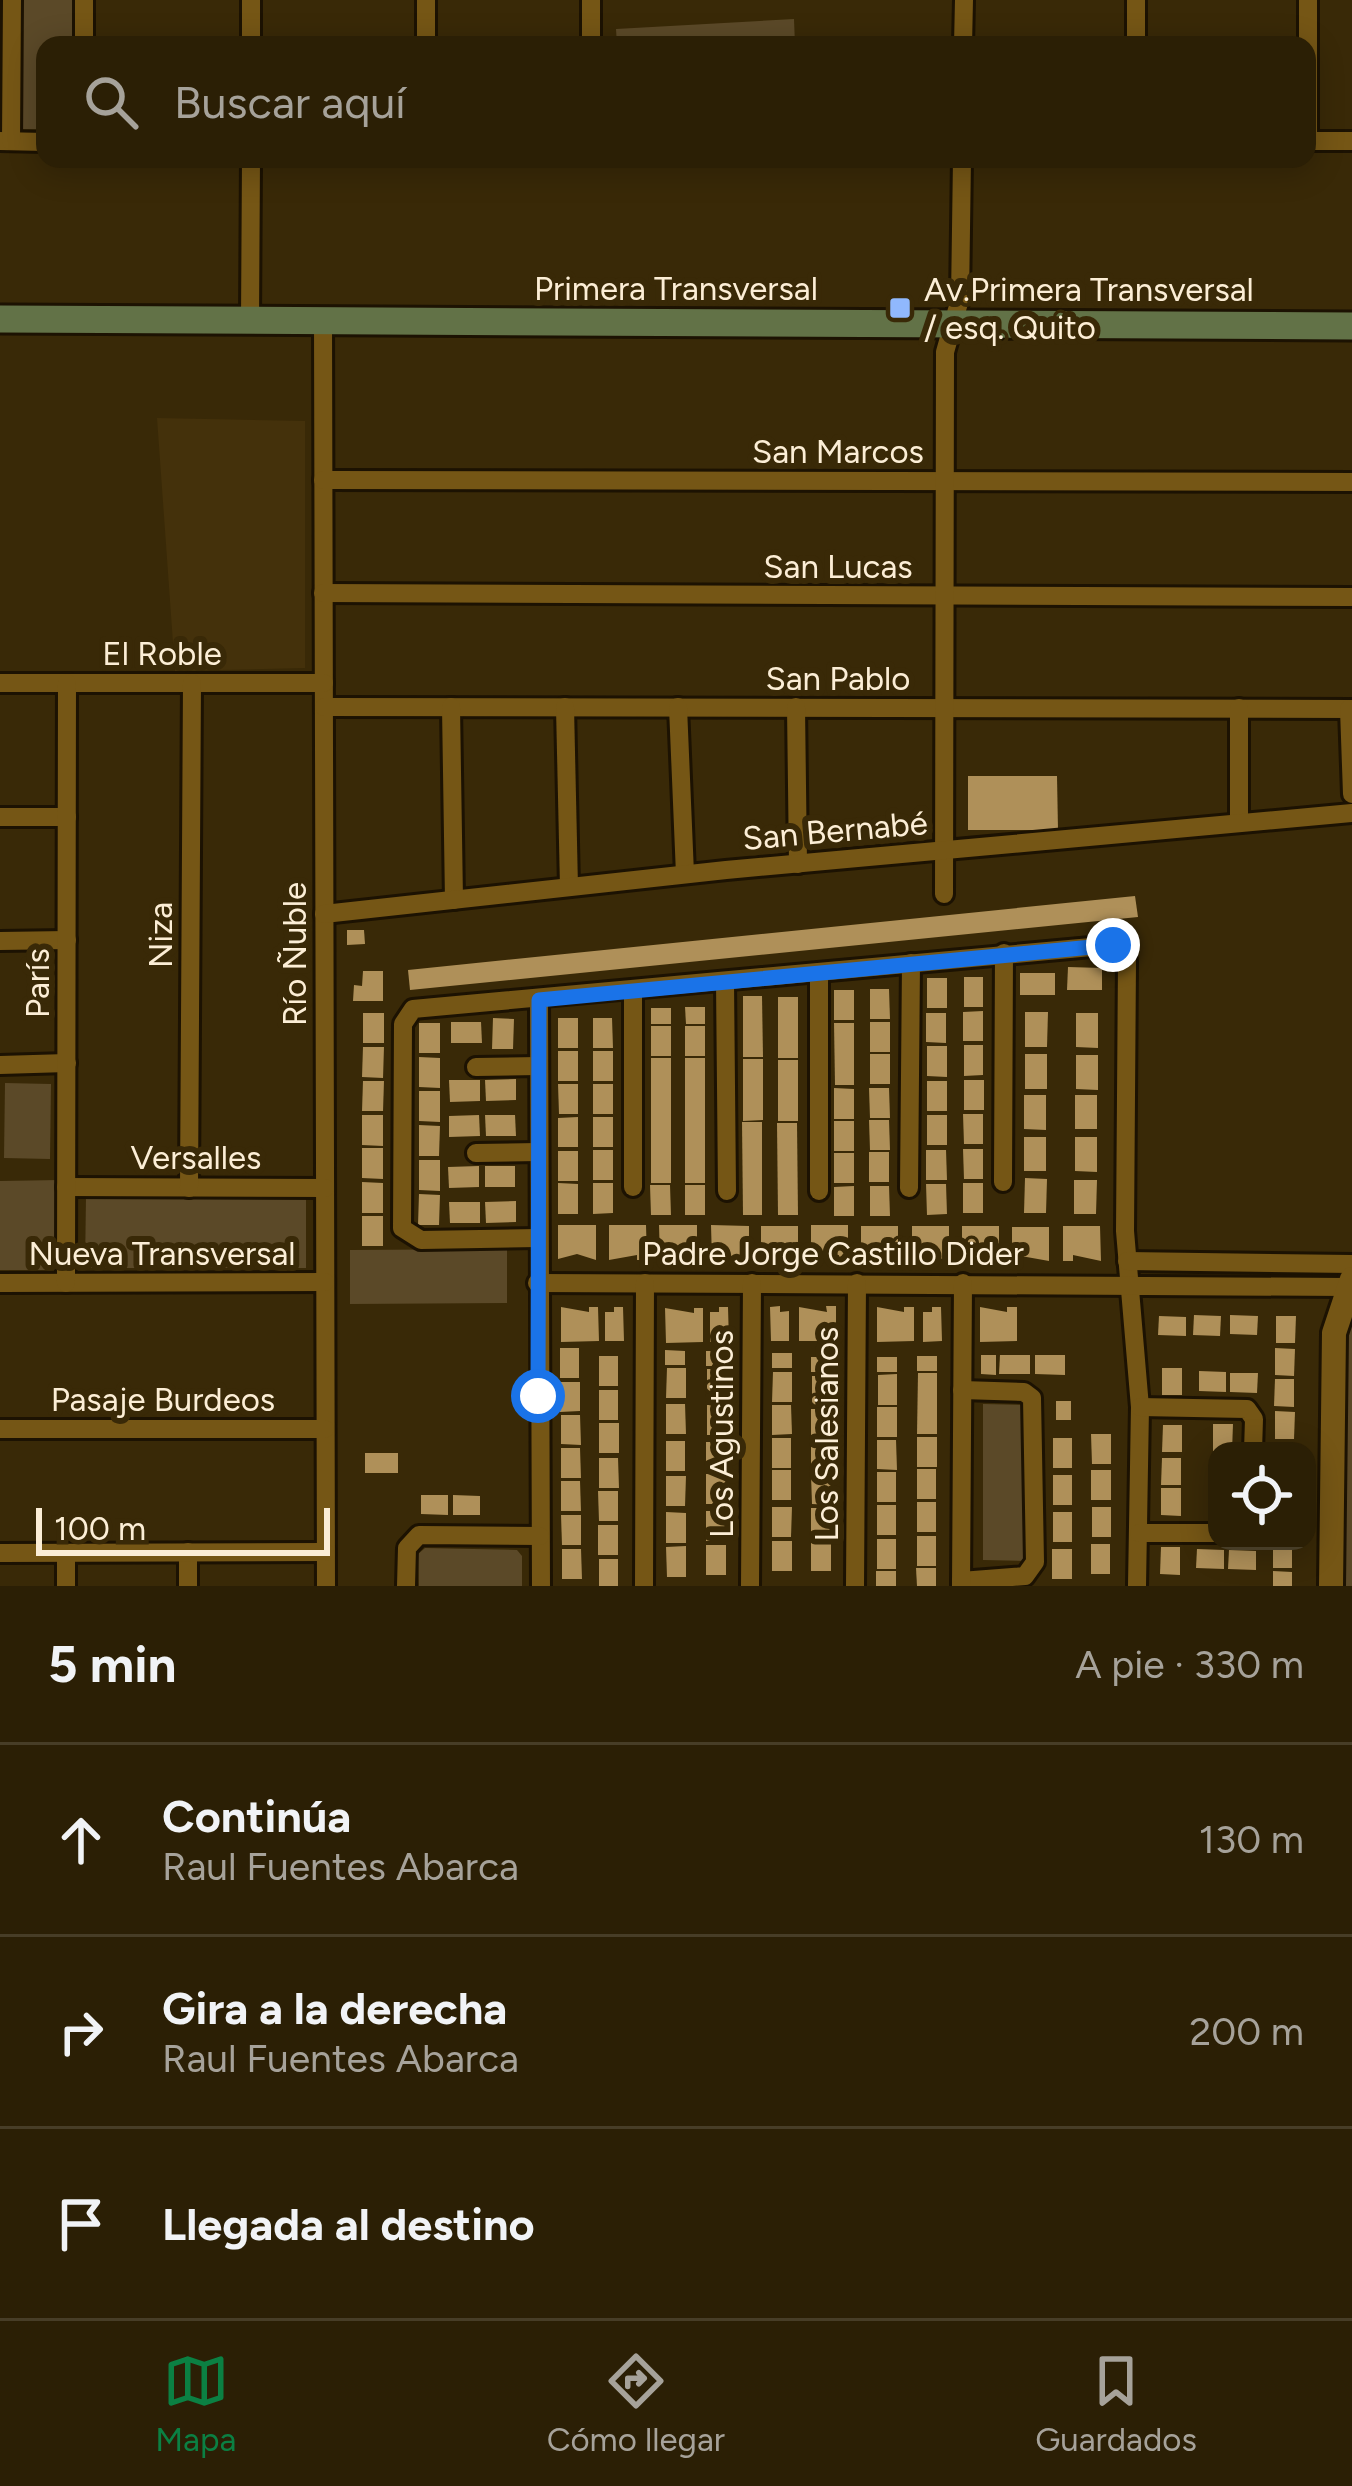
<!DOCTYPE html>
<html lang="es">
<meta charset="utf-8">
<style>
body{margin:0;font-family:Figtree,sans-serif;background:#372c13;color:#f1f3f6}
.controls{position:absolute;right:36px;bottom:36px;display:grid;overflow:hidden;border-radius:24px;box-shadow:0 6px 30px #0003}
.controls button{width:108px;height:108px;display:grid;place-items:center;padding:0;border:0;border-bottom:3px solid #473d27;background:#2b1f05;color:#f1f3f6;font:60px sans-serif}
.scale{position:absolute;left:36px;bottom:30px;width:294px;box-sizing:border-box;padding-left:12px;border:6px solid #fceed6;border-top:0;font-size:33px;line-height:42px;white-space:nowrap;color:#fceed6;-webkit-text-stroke:9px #392907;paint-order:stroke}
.stop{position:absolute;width:36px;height:36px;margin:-27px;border:9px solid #1a73e8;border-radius:50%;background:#fff}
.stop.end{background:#1a73e8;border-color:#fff;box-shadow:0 3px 12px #0008}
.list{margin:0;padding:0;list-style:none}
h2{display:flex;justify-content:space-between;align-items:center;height:156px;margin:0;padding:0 48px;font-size:51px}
h2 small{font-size:39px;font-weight:400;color:#a6a29a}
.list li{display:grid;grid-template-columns:78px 1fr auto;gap:36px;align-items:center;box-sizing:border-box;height:192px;padding:0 48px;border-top:3px solid #473d27}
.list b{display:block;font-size:45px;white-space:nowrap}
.list p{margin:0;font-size:39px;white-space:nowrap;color:#a6a29a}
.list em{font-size:39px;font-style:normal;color:#a6a29a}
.icon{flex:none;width:66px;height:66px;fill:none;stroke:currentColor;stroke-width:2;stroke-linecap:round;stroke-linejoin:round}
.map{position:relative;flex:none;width:1352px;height:1586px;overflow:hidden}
.search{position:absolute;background:#2b1f05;box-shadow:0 6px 30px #0003;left:36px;right:36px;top:36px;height:132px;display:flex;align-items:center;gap:30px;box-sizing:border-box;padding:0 42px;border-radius:24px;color:#a6a29a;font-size:45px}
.sheet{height:732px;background:#2b1f05}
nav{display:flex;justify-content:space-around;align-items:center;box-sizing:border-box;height:168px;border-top:3px solid #473d27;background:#2b1f05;font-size:33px;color:#a6a29a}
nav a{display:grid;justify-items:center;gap:6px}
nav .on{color:#0b8043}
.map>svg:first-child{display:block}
.built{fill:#44310b}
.green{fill:#5b4928}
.building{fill:#af9059}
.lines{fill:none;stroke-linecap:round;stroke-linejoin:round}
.minor-casing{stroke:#1c1202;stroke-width:24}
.tertiary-casing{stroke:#1c1202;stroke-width:30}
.secondary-casing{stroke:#1c1202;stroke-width:33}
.minor{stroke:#755615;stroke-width:18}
.tertiary{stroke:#755615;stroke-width:24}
.secondary{stroke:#627247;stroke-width:27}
.route{stroke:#1a73e8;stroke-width:15}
.poi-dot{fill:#90b8fd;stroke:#392907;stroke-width:4.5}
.labels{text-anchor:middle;stroke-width:12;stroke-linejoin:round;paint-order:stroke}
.street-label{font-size:33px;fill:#fceed6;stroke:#392907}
.poi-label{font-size:33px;fill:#fceed6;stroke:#392907;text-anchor:start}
</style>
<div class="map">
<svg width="1352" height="1586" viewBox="0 0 1352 1586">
<rect width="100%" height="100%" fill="#392907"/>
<polygon class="built" points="157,418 305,421 305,668 175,671"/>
<g class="green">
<polygon points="17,0 77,0 77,45 45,45 45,129 18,129"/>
<polygon points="794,19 795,45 617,45 616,29"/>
<polygon points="5,1083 51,1084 50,1159 4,1158"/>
<polygon points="60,1180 61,1270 0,1270 0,1181"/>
<polygon points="86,1196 306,1197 306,1268 85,1268"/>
<polygon points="507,1249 507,1303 350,1304 350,1250"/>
<polygon points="1352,1309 1352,1586 1344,1586 1345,1329"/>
<polygon points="983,1404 1028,1405 1028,1561 983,1560"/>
<polygon points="425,1548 517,1550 522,1556 522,1586 419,1586 418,1554"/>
</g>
<g class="building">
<polygon points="968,776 1057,776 1058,830 968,830"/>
<polygon points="1135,896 1138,917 410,990 408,970"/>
<polygon points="347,930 364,930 365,944 347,945"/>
<polygon points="1068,967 1102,968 1102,990 1067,990"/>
<polygon points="363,971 383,971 383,1001 353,1001 354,985 362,986"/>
<rect x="1020" y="973" width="35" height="22"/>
<rect x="964" y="977" width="19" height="30"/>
<rect x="927" y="978" width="20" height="30"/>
<polygon points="870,989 889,989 890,1019 870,1019"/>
<rect x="834" y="990" width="20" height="30"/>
<polygon points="743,996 762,996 763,1057 743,1057"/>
<rect x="778" y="997" width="20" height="61"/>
<polygon points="685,1007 705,1007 705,1024 686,1024"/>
<rect x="651" y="1008" width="20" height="16"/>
<polygon points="983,1011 983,1041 963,1041 963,1012"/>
<polygon points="1025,1012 1048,1012 1047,1047 1025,1047"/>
<rect x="363" y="1013" width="21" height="30"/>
<polygon points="926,1013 946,1013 946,1043 926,1042"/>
<polygon points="1076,1013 1098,1013 1098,1048 1076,1047"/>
<polygon points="493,1018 514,1019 513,1049 492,1049"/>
<rect x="558" y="1018" width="20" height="30"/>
<polygon points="593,1018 612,1018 613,1048 593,1048"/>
<polygon points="451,1022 481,1022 482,1043 451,1043"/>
<rect x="870" y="1022" width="20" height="30"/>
<rect x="419" y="1023" width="21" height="30"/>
<polygon points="834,1023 854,1023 854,1085 835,1085"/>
<rect x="651" y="1026" width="20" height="30"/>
<rect x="685" y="1026" width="20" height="30"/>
<polygon points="964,1045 983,1045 983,1075 964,1076"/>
<polygon points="927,1046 947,1046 947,1077 927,1076"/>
<polygon points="363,1047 384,1047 383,1078 362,1077"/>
<rect x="558" y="1051" width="20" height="30"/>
<rect x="593" y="1051" width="20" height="30"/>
<rect x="870" y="1054" width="20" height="30"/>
<rect x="1025" y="1054" width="22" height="35"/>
<polygon points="1076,1055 1098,1055 1098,1090 1076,1089"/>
<polygon points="419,1057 440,1058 440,1088 419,1087"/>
<rect x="651" y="1058" width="20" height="125"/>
<rect x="685" y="1058" width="20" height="125"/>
<polygon points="743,1059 763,1059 763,1120 743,1121"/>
<rect x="778" y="1060" width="20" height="61"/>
<polygon points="516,1079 516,1100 486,1101 485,1080"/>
<polygon points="449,1080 480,1080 480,1101 450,1102"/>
<rect x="964" y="1080" width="20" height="30"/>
<polygon points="363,1081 384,1081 383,1111 362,1111"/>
<rect x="927" y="1081" width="20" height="30"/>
<polygon points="558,1084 578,1084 578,1114 559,1114"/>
<rect x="593" y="1084" width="20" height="30"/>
<polygon points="834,1088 854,1089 854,1119 834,1119"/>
<polygon points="869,1088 889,1088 890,1118 870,1118"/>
<polygon points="419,1091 440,1091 440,1122 419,1121"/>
<polygon points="1024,1095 1046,1095 1046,1130 1024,1129"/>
<rect x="1075" y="1095" width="22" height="34"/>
<polygon points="963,1114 983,1114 983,1144 964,1144"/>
<polygon points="362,1115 383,1115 383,1146 362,1145"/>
<polygon points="479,1115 480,1136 449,1137 449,1116"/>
<polygon points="485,1115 515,1115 516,1136 486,1136"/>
<rect x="927" y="1115" width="20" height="30"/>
<polygon points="578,1117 578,1147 558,1147 558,1118"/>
<rect x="593" y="1117" width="20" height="30"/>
<polygon points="869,1120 889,1120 890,1150 870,1150"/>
<rect x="834" y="1121" width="20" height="30"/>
<polygon points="742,1122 762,1122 762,1215 743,1215"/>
<polygon points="777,1123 797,1123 798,1215 778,1215"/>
<polygon points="419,1125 440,1126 439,1156 419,1156"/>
<rect x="1024" y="1137" width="22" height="34"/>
<polygon points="1075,1137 1097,1137 1097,1172 1075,1171"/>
<polygon points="362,1148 383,1148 383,1179 362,1178"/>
<polygon points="963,1149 983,1149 983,1179 964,1179"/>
<rect x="593" y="1150" width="20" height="30"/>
<polygon points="926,1150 946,1150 947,1180 926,1180"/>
<rect x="558" y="1151" width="20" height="30"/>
<rect x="869" y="1152" width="20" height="30"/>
<rect x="834" y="1153" width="20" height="30"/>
<polygon points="419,1160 440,1160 440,1191 419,1190"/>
<polygon points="479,1166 479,1187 449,1188 448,1167"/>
<rect x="485" y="1166" width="30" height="21"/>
<polygon points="1025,1178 1047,1179 1046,1213 1024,1213"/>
<polygon points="1074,1180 1097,1180 1096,1214 1074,1214"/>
<polygon points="362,1182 383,1183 383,1213 362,1213"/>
<polygon points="558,1183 578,1184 578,1214 558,1214"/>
<polygon points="593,1183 613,1183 613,1213 593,1214"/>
<rect x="963" y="1183" width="20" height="30"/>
<polygon points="926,1184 946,1184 947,1214 927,1215"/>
<polygon points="650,1185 670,1185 671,1215 651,1215"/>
<rect x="685" y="1185" width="20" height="30"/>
<polygon points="854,1186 854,1216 834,1216 834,1187"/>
<polygon points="870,1186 889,1186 890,1216 870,1216"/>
<polygon points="419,1194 440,1195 439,1225 418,1225"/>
<polygon points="516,1201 516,1222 486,1223 485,1202"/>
<polygon points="449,1202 480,1202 480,1223 450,1223"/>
<rect x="362" y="1216" width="21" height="30"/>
<polygon points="558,1225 596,1225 596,1260 577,1254 558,1259"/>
<polygon points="609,1225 646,1225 647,1260 637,1260 637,1255 609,1260"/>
<polygon points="659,1225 697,1225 697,1259 687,1259 687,1254 660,1259"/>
<polygon points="711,1225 749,1226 749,1260 721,1255 721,1260 712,1260"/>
<polygon points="811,1225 848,1225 848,1260 839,1260 839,1255 811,1260"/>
<polygon points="761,1226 798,1226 798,1260 771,1255 771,1260 761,1260"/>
<polygon points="861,1226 898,1226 898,1261 889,1261 889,1256 861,1261"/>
<polygon points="912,1226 949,1226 949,1260 921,1255 921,1260 912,1260"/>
<polygon points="962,1226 999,1226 999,1260 971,1255 971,1260 962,1260"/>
<polygon points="1063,1226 1100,1226 1101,1261 1073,1255 1073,1261 1063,1261"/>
<polygon points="1012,1227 1049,1227 1049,1261 1021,1256 1021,1261 1012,1261"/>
<polygon points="780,1306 780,1312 789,1311 789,1341 771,1341 770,1307"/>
<polygon points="826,1306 836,1306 836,1341 799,1341 799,1307 827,1312"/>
<polygon points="561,1307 589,1312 589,1307 598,1307 599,1341 561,1342"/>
<polygon points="614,1307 623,1307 624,1341 605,1341 605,1312 614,1312"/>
<polygon points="719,1307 728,1307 729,1342 710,1342 710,1312 719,1312"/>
<polygon points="877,1307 904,1312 904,1307 914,1307 914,1341 877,1342"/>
<polygon points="932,1307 941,1307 942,1341 923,1342 923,1312 932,1312"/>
<polygon points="980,1307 1007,1312 1007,1307 1017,1307 1017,1341 980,1342"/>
<polygon points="665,1308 694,1313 694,1308 703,1308 703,1342 666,1343"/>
<polygon points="1194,1315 1221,1316 1220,1336 1193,1335"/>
<polygon points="1230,1315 1258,1316 1257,1335 1230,1334"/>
<polygon points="1159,1316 1186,1317 1186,1336 1158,1335"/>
<polygon points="1276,1316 1296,1316 1295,1343 1276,1343"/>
<rect x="560" y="1348" width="19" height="30"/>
<polygon points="1275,1348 1295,1349 1294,1376 1275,1375"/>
<polygon points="665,1350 685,1351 685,1365 665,1365"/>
<rect x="706" y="1351" width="19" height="15"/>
<rect x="772" y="1353" width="20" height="15"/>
<polygon points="981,1355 996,1355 996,1375 981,1374"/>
<polygon points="1000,1355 1030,1355 1030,1374 999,1374"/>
<polygon points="1035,1355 1065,1355 1065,1375 1035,1374"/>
<rect x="599" y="1356" width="19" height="30"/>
<rect x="917" y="1356" width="20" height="15"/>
<polygon points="811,1357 830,1357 831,1372 811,1372"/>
<rect x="877" y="1357" width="20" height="15"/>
<polygon points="667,1368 686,1368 686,1398 666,1398"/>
<rect x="1162" y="1368" width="20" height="27"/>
<rect x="707" y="1369" width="19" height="30"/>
<polygon points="1199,1371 1226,1372 1226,1392 1199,1391"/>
<polygon points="773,1372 792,1372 792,1402 772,1402"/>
<polygon points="918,1373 937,1373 937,1434 917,1434"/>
<polygon points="1230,1373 1258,1373 1257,1393 1230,1392"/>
<polygon points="897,1374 897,1405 878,1405 878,1375"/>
<rect x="812" y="1376" width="20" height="30"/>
<polygon points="1275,1379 1294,1379 1294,1407 1274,1406"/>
<polygon points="560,1382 580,1382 580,1411 560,1412"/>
<rect x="599" y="1390" width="19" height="30"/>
<rect x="1056" y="1401" width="15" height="19"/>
<polygon points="666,1404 685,1404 686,1434 666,1434"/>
<rect x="707" y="1405" width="19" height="30"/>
<polygon points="772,1405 791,1405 792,1434 772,1435"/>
<rect x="877" y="1407" width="20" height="30"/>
<polygon points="811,1409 831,1409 831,1439 811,1438"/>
<polygon points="1275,1411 1295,1412 1294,1439 1275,1439"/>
<polygon points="561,1415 580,1415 581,1445 561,1444"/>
<rect x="599" y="1423" width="20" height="30"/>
<polygon points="1213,1424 1233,1424 1232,1451 1213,1451"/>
<polygon points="1163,1425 1182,1425 1182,1452 1162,1452"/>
<polygon points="1091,1434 1111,1434 1111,1464 1092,1464"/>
<rect x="917" y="1437" width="20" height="30"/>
<rect x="772" y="1438" width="19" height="30"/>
<rect x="1053" y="1438" width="19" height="30"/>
<polygon points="877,1440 896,1440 897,1470 877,1469"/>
<rect x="666" y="1441" width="19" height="30"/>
<polygon points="706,1442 726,1442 725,1472 706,1472"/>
<rect x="811" y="1442" width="20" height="30"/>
<polygon points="561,1448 580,1448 581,1478 561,1478"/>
<rect x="365" y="1453" width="33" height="20"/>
<polygon points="599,1458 618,1458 619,1488 599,1488"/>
<polygon points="1162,1458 1181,1458 1181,1485 1161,1485"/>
<rect x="917" y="1469" width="19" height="30"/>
<rect x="772" y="1470" width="19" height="30"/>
<rect x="1091" y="1470" width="20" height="30"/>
<rect x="877" y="1472" width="19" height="30"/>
<polygon points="706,1474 725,1474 726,1504 706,1504"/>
<polygon points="811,1475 831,1475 831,1505 812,1504"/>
<rect x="1053" y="1475" width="19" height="30"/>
<polygon points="666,1476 686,1476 685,1506 666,1506"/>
<polygon points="561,1481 580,1481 581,1511 561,1511"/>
<polygon points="1161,1488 1181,1488 1181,1516 1161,1515"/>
<polygon points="598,1491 618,1491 618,1521 599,1521"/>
<polygon points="421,1495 448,1495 448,1515 421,1514"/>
<polygon points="453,1495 480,1496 480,1515 453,1515"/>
<rect x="917" y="1502" width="19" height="30"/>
<rect x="877" y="1505" width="19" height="30"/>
<polygon points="772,1507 792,1507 791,1537 772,1537"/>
<rect x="1092" y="1507" width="19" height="30"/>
<polygon points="811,1508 831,1508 831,1538 811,1537"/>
<rect x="706" y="1511" width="20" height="30"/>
<polygon points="666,1512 686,1513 686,1543 666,1543"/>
<rect x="1053" y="1512" width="19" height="30"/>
<polygon points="561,1515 581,1515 581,1545 562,1545"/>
<rect x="598" y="1525" width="20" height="30"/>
<rect x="917" y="1536" width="19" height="30"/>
<rect x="877" y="1539" width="19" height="30"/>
<rect x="772" y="1541" width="20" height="30"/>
<polygon points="811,1541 831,1542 831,1571 811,1571"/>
<rect x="1273" y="1541" width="19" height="27"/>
<rect x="1091" y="1544" width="19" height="30"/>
<rect x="706" y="1545" width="20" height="30"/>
<polygon points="686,1546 686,1577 667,1577 666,1547"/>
<polygon points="1161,1547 1180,1547 1180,1575 1160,1574"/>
<polygon points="562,1549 581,1549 582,1579 562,1579"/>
<rect x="1052" y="1549" width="20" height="30"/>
<polygon points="1197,1549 1224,1550 1224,1569 1196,1568"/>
<polygon points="1229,1550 1256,1551 1256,1570 1228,1569"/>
<rect x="599" y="1559" width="19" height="27"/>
<polygon points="916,1568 936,1568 936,1586 917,1586"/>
<rect x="876" y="1571" width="20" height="15"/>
<polygon points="1273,1571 1292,1572 1292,1586 1273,1586"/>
</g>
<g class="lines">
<g class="minor-casing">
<g id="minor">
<polyline points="84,0 84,45"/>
<polyline points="251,45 251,0"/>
<polyline points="426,45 426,0"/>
<polyline points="591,45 591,0"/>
<polyline points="963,45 964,0"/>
<polyline points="1136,45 1136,0"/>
<polyline points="0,141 45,142"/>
<polyline points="11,141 12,0"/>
<polyline points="1307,141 1352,141"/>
<polyline points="1308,141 1308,0"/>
<polyline points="250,321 251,159"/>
<polyline points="323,321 326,1586"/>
<polyline points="323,480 1352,482"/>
<polyline points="323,593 1352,597"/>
<polyline points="0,683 324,683"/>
<polyline points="324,707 1352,709"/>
<polyline points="451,707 454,900"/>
<polyline points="565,707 569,887"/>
<polyline points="678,707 685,874"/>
<polyline points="796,707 798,864"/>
<polyline points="1349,709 1352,794"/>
<polyline points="0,817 67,817"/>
<polyline points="1239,823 1239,708"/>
<polyline points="944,894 945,352 960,299 962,159"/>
<polyline points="324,914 726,870 1352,813"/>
<polyline points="0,941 67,940"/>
<polyline points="819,972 819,1191"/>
<polyline points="725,981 727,1191"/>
<polyline points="539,1000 541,1586"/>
<polyline points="0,1065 67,1063"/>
<polyline points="476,1067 538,1066"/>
<polyline points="476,1153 538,1152"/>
<polyline points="1003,1182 1004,953"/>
<polyline points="66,1187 325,1188"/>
<polyline points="633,1187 633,991"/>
<polyline points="189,1188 192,683"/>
<polyline points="909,1188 911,963"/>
<polyline points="537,1238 421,1240 402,1228 403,1024 413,1009 1113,945 1127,961 1125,1231 1140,1407 1137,1586"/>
<polyline points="1127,1261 1352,1264"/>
<polyline points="0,1283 325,1282"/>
<polyline points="66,1283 67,683"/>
<polyline points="537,1283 1347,1287"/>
<polyline points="1140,1407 1247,1409 1254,1419 1253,1451"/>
<polyline points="0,1429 325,1429"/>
<polyline points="1139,1533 1217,1533"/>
<polyline points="188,1552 188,1586"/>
<polyline points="0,1553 325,1552"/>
<polyline points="66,1553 66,1586"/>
<polyline points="961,1581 1025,1576 1035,1562 1032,1398 1024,1392 962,1390"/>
<polyline points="406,1586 407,1548 419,1535 540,1536"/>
<polyline points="644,1586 645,1283"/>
<polyline points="750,1586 752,1283"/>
<polyline points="855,1586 857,1283"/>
<polyline points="961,1586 963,1283"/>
</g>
</g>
<g class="tertiary-casing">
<polyline id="tertiary" points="1331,1586 1334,1333 1352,1279"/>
</g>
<g class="secondary-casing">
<polyline id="secondary" points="0,319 1352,326"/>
</g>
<use href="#minor" class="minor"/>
<use href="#tertiary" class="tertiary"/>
<use href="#secondary" class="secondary"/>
</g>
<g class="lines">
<polyline class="route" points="538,1396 539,1000 1113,945"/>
</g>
<rect class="poi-dot" x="888" y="296" width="24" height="24" rx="6"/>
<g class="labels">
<g class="street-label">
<text x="676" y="300">Primera Transversal</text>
<text x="838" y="463">San Marcos</text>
<text x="838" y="578">San Lucas</text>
<text x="162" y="665">El Roble</text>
<text x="838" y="690">San Pablo</text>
<text transform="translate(835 830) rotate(-5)" y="12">San Bernabé</text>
<text transform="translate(160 935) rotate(-90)" y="12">Niza</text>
<text transform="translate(294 954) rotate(-90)" y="12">Río Ñuble</text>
<text transform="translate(37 983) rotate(-90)" y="12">París</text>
<text x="196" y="1169">Versalles</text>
<text x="162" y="1265">Nueva Transversal</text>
<text x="833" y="1265">Padre Jorge Castillo Dider</text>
<text x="163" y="1411">Pasaje Burdeos</text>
<text transform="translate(721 1434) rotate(-90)" y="12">Los Agustinos</text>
<text transform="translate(826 1434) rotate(-90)" y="12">Los Salesianos</text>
</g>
<g class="poi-label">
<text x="924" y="301">Av.Primera Transversal<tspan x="924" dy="38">/ esq. Quito</tspan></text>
</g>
</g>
</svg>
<div class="controls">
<button><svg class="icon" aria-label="locate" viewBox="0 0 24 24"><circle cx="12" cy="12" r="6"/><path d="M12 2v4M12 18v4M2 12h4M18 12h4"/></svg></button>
</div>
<div class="scale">100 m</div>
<div class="stop" style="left:538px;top:1396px"></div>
<div class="stop end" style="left:1113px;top:945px"></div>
<div class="search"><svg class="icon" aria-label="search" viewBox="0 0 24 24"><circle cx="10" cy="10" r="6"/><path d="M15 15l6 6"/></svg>Buscar aquí</div>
</div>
<section class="sheet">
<h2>5 min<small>A pie · 330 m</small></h2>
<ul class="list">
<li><svg class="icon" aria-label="ahead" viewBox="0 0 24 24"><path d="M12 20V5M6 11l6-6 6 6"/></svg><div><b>Continúa</b><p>Raul Fuentes Abarca</p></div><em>130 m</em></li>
<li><svg class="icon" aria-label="right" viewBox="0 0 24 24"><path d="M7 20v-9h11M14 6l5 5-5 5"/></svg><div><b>Gira a la derecha</b><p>Raul Fuentes Abarca</p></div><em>200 m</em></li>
<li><svg class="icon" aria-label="arrive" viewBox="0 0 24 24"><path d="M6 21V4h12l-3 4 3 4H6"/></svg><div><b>Llegada al destino</b></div></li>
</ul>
</section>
<nav>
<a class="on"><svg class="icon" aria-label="map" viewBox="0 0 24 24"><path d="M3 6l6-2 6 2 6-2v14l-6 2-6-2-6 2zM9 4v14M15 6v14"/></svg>Mapa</a>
<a><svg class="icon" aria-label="directions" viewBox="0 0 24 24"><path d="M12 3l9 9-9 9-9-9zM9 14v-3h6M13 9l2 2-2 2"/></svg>Cómo llegar</a>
<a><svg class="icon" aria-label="saved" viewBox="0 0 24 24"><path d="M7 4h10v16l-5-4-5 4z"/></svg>Guardados</a>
</nav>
